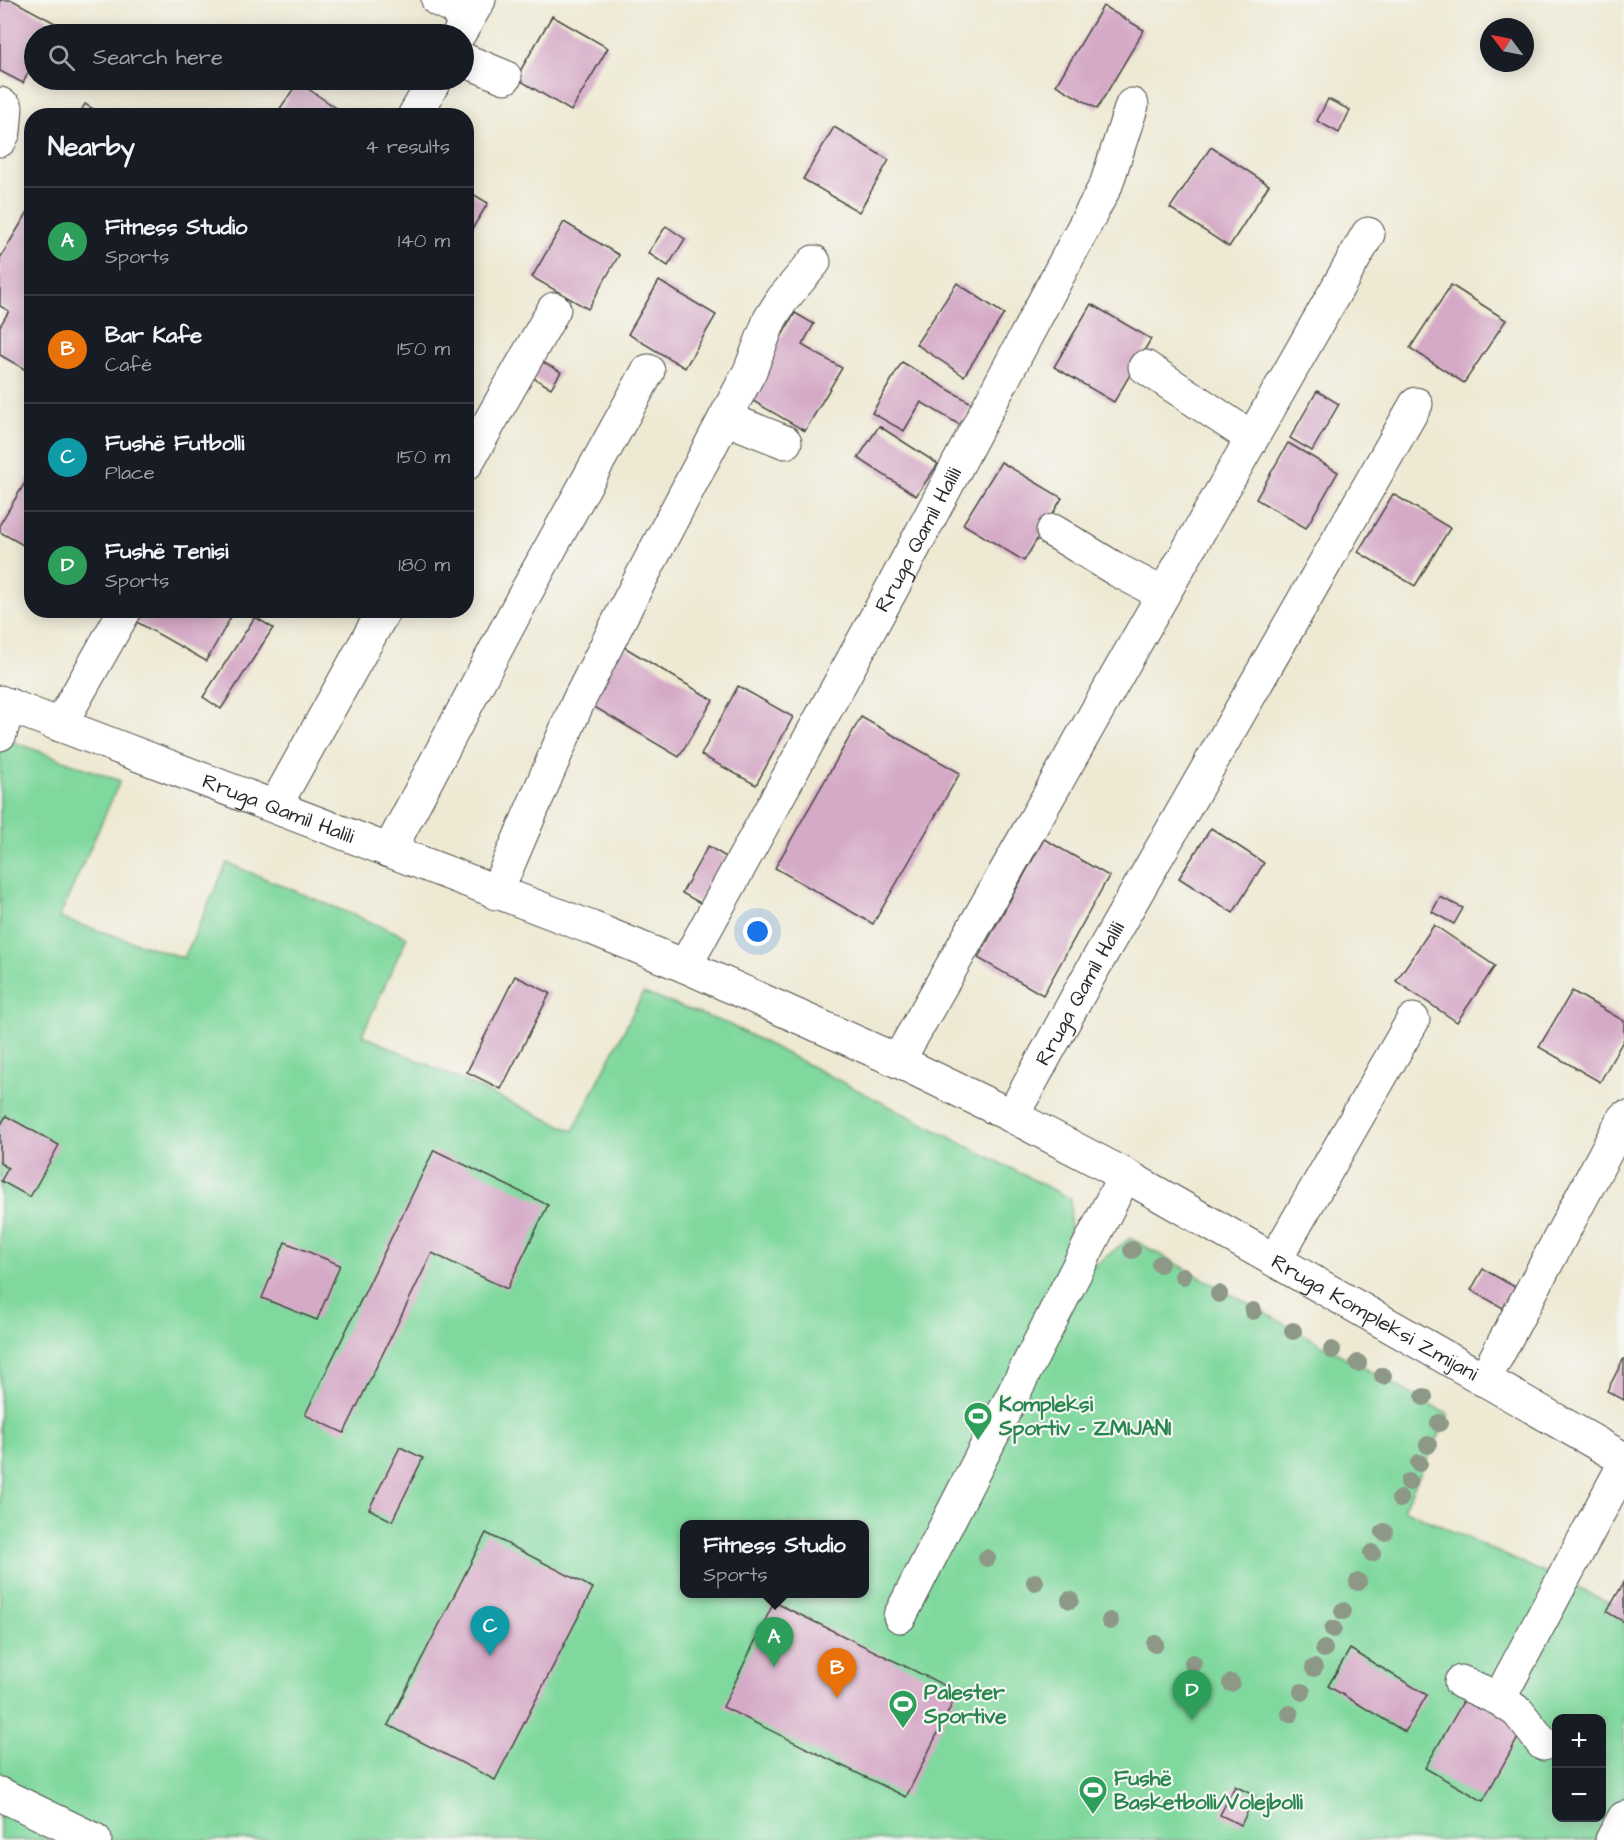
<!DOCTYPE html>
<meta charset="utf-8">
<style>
body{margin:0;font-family:"Architects Daughter",sans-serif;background:#20242c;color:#f1f3f6}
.controls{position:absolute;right:18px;bottom:18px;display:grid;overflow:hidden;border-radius:12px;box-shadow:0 3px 15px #0003}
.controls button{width:54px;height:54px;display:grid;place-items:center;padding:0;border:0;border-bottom:2px solid #363941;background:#171b24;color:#f1f3f6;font:30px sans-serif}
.compass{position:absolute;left:1480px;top:18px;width:54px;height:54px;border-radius:50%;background:#171b24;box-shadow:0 3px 15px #0003;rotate:302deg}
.you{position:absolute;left:758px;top:932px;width:21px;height:21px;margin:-15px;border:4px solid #fff;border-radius:50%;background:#1a73e8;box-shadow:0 0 0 9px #1a73e833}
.badge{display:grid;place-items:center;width:39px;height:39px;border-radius:50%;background:#d1495b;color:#fff;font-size:20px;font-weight:700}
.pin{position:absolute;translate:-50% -50px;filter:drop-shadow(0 2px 3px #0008)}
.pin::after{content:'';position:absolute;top:32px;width:21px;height:18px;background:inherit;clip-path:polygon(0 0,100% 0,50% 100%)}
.popup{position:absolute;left:680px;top:1520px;width:189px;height:78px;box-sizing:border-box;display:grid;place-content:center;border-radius:12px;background:#171b24;filter:drop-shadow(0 2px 4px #0005);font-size:20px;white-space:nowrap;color:#9ea1a6}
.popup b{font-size:22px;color:#f1f3f6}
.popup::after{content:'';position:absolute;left:50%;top:100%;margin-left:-12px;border:12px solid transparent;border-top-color:#171b24}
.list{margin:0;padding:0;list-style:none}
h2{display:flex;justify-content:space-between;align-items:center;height:78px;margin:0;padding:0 24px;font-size:26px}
h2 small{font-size:20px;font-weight:400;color:#9ea1a6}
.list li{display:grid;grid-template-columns:39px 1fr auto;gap:18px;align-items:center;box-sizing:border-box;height:108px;padding:0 24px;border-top:2px solid #363941}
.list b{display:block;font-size:22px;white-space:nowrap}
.list p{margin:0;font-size:20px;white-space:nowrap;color:#9ea1a6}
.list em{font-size:20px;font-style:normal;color:#9ea1a6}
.icon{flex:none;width:33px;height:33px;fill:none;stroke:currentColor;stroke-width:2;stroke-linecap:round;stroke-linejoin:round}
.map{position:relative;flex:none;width:1624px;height:1840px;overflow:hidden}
.search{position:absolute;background:#171b24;box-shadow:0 3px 15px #0003;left:24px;top:24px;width:450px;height:66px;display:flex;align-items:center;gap:15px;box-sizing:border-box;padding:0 21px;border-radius:33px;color:#9ea1a6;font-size:22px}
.panel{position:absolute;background:#171b24;box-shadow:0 3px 15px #0003;left:24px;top:108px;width:450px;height:510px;border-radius:24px}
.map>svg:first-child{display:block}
.green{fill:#7fd89d;stroke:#558264;stroke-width:1.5;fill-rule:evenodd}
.building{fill:#d5aac7}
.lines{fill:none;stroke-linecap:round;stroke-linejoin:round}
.minor-casing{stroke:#484844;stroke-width:35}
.major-casing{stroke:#484844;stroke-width:35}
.minor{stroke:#fff;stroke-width:33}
.major{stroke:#fff;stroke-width:33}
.tree{fill:#8e9887}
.labels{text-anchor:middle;stroke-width:4.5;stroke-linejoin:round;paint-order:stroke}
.street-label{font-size:21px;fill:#2b2b2b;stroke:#f6f6f2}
.leisure-label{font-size:21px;font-weight:bold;fill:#27864d;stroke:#f6f6f2;text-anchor:start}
</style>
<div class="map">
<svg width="1624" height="1840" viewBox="0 0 1624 1840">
<rect width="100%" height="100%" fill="#f6f6f2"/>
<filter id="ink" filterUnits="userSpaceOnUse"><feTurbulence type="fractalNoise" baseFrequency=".0167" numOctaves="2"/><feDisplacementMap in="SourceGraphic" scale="12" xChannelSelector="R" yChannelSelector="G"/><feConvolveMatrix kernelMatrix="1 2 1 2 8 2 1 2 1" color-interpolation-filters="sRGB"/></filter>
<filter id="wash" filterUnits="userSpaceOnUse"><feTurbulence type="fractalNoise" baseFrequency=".008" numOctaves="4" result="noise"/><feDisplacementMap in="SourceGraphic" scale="24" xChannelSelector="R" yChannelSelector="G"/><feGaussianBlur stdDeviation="1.35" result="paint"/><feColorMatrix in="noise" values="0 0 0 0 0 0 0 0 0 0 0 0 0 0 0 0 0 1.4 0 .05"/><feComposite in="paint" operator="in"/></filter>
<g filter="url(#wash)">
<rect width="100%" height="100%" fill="#eee9d3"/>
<path class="green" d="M0,737L120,781L59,918L184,958L227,863L407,937L362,1035L573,1131L643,993L728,1024L1071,1199L1069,1254L1094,1266L1130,1238L1449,1415L1403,1509L1624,1609V1840H0ZM684,1524H864V1594H684ZM1556,1718H1602V1818H1556Z"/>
<g id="blocks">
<g class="building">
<polygon points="0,0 12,0 55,23 49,34 34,34 34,61 23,83 0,71"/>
<polygon points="1103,6 1144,30 1097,109 1056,85"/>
<polygon points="552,16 608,48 571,111 516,78"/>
<polygon points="298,82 348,116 275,116"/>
<polygon points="1328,99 1350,110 1339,133 1317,121"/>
<polygon points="85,104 105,116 78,116"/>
<polygon points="834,127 889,160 859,212 803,179"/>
<polygon points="1211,147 1269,185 1229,247 1170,208"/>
<polygon points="466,190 488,203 466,239"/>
<polygon points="32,205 32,361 26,370 0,355 0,326 9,311 0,306 0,258"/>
<polygon points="564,222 619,255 588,309 532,277"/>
<polygon points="666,226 685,239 668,266 648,253"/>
<polygon points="659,281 716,315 685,368 628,334"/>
<polygon points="957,283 1004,314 964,376 916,344"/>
<polygon points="1451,285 1506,320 1464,383 1410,348"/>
<polygon points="1091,304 1151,339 1114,402 1054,367"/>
<polygon points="795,313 814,324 802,345 842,368 805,431 746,397"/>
<polygon points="537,359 561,372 551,388 528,375"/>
<polygon points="902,362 973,404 960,425 921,402 904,431 872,413"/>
<polygon points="1317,391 1339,404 1312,451 1290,438"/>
<polygon points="879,426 938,464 916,496 858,458"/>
<polygon points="1288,443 1338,472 1306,528 1256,499"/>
<polygon points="1001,462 1062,498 1024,561 963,524"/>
<polygon points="32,471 32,550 0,532 0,524"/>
<polygon points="1393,494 1450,528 1415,586 1358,552"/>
<polygon points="141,610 221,610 231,617 206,661 135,621"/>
<polygon points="255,617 273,628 221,709 203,697"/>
<polygon points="619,644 713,700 679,757 586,702"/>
<polygon points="738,686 793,717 756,785 701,755"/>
<polygon points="861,717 960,773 873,924 775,868"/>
<polygon points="1211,828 1264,863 1233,913 1179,878"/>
<polygon points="1044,839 1109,876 1043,995 978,958"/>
<polygon points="708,846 728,858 702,904 682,893"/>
<polygon points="1440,897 1463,908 1454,924 1432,912"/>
<polygon points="1434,925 1495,966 1457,1022 1396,981"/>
<polygon points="515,976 550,993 501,1089 467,1072"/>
<polygon points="1572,991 1624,1021 1624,1039 1600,1082 1539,1047"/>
<polygon points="6,1116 59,1145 30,1197 1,1181 8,1168 0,1163 0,1126"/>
<polygon points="434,1150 548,1205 507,1289 432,1253 344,1433 305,1415"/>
<polygon points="285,1242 340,1265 317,1320 262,1298"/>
<polygon points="1483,1269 1515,1287 1503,1308 1471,1290"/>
<polygon points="1624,1358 1624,1400 1607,1391"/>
<polygon points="400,1447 423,1458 392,1521 369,1509"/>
<polygon points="486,1533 593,1588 495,1780 388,1725"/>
<polygon points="1624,1582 1624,1622 1607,1612"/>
<polygon points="774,1602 958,1692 906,1797 723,1707"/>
<polygon points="1350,1649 1427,1695 1405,1732 1328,1686"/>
<polygon points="1467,1695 1524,1727 1483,1801 1425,1768"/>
<polygon points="1235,1786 1255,1796 1241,1825 1220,1815"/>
</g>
</g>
</g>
<g filter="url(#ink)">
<use href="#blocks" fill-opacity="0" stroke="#484844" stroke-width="1.5"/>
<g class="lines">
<g class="minor-casing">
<g id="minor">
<polyline points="438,0 453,7 466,22"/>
<polyline points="459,34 479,0"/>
<polyline points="464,60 505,77"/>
<polyline points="0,104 6,108 4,132 0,140"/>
<polyline points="414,116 435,80"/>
<polyline points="1145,367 1252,438"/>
<polyline points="725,418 750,371 770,319 782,300 814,262"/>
<polyline points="466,464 554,309"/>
<polyline points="1053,531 1117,570 1163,594"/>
<polyline points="60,725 125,610"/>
<polyline points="0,734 9,705"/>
<polyline points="275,806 384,610"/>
<polyline points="389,851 524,596 648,371"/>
<polyline points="496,893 578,702 630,599 725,418 785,442"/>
<path id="s1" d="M685,966L895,583L1106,185L1132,105"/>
<polyline points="898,1061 1368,234"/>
<path id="s2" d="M1012,1116L1091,972L1416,404"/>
<polyline points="1275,1260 1413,1020"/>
<polyline points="1484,1380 1624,1118"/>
<polyline points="900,1616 1125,1175"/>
<polyline points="1461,1682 1499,1699 1518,1712 1543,1744"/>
<polyline points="1499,1699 1624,1465"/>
<polyline points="0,1794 95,1840"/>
<polyline points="1612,1840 1624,1818"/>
</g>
</g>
<g class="major-casing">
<g id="major">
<path id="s3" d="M0,702L592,928L685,966L898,1061L1012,1116L1125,1175L1624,1459"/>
</g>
</g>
<use href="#minor" class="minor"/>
<use href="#major" class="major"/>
</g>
<g class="tree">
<circle cx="1132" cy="1250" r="9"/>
<circle cx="1160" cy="1264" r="9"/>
<circle cx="1183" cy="1276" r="9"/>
<circle cx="1219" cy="1294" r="9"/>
<circle cx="1253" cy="1311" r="9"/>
<circle cx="1293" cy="1331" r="9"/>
<circle cx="1332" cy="1350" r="9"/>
<circle cx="1358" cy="1363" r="9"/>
<circle cx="1383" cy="1376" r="9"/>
<circle cx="1424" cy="1397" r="9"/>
<circle cx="1439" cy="1423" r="9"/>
<circle cx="1428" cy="1445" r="9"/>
<circle cx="1419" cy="1463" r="9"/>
<circle cx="1409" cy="1482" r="9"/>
<circle cx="1400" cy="1499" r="9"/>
<circle cx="1384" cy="1532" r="9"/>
<circle cx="1372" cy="1553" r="9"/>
<circle cx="987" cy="1558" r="9"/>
<circle cx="1035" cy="1582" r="9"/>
<circle cx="1358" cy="1582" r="9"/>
<circle cx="1070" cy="1600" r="9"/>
<circle cx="1343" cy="1611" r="9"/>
<circle cx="1110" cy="1621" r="9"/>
<circle cx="1333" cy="1629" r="9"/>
<circle cx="1155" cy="1644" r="9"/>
<circle cx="1324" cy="1649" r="9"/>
<circle cx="1193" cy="1663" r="9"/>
<circle cx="1314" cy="1668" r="9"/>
<circle cx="1231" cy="1683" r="9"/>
<circle cx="1302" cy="1692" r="9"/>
<circle cx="1290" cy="1714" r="9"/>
</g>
</g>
<defs>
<g id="stadium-pin" transform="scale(1.5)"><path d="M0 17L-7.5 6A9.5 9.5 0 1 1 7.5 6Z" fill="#2e9e5b" stroke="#f6f6f2"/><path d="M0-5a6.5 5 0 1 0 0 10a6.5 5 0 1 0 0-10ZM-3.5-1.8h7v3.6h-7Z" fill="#fff"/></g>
</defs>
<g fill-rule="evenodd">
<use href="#stadium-pin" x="978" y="1416"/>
<use href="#stadium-pin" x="903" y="1704"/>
<use href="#stadium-pin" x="1093" y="1790"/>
</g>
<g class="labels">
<g class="street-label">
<text dy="7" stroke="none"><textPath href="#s1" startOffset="486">Rruga Qamil Halili</textPath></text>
<text dy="7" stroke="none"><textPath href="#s3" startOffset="298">Rruga Qamil Halili</textPath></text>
<text dy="7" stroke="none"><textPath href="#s2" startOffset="140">Rruga Qamil Halili</textPath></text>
<text dy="7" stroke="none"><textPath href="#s3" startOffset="1509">Rruga Kompleksi Zmijani</textPath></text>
</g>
<g class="leisure-label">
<text x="999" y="1411">Kompleksi<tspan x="999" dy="24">Sportiv - ZMIJANI</tspan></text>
<text x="924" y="1699">Palester<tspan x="924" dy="24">Sportive</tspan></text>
<text x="1114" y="1785">Fushë<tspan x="1114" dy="24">Basketbolli/Volejbolli</tspan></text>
</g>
</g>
</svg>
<div class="controls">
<button>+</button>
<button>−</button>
</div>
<svg class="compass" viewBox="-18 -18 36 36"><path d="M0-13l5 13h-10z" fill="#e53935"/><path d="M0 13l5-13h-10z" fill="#9ea1a6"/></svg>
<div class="you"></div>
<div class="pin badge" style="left:774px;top:1667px;background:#2e9e5b">A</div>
<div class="popup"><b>Fitness Studio</b>Sports</div>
<div class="pin badge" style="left:837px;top:1698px;background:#e8710a">B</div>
<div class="pin badge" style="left:490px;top:1656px;background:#0f9aa8">C</div>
<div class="pin badge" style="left:1192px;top:1720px;background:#2e9e5b">D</div>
<div class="search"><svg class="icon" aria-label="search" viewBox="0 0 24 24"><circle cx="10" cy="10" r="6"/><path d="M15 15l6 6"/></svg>Search here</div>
<section class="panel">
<h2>Nearby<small>4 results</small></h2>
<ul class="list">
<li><span class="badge" style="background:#2e9e5b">A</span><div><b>Fitness Studio</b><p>Sports</p></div><em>140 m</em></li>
<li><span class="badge" style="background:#e8710a">B</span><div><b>Bar Kafe</b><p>Café</p></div><em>150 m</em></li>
<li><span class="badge" style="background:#0f9aa8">C</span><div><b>Fushë Futbolli</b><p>Place</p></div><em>150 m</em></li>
<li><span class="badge" style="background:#2e9e5b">D</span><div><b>Fushë Tenisi</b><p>Sports</p></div><em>180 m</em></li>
</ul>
</section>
</div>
